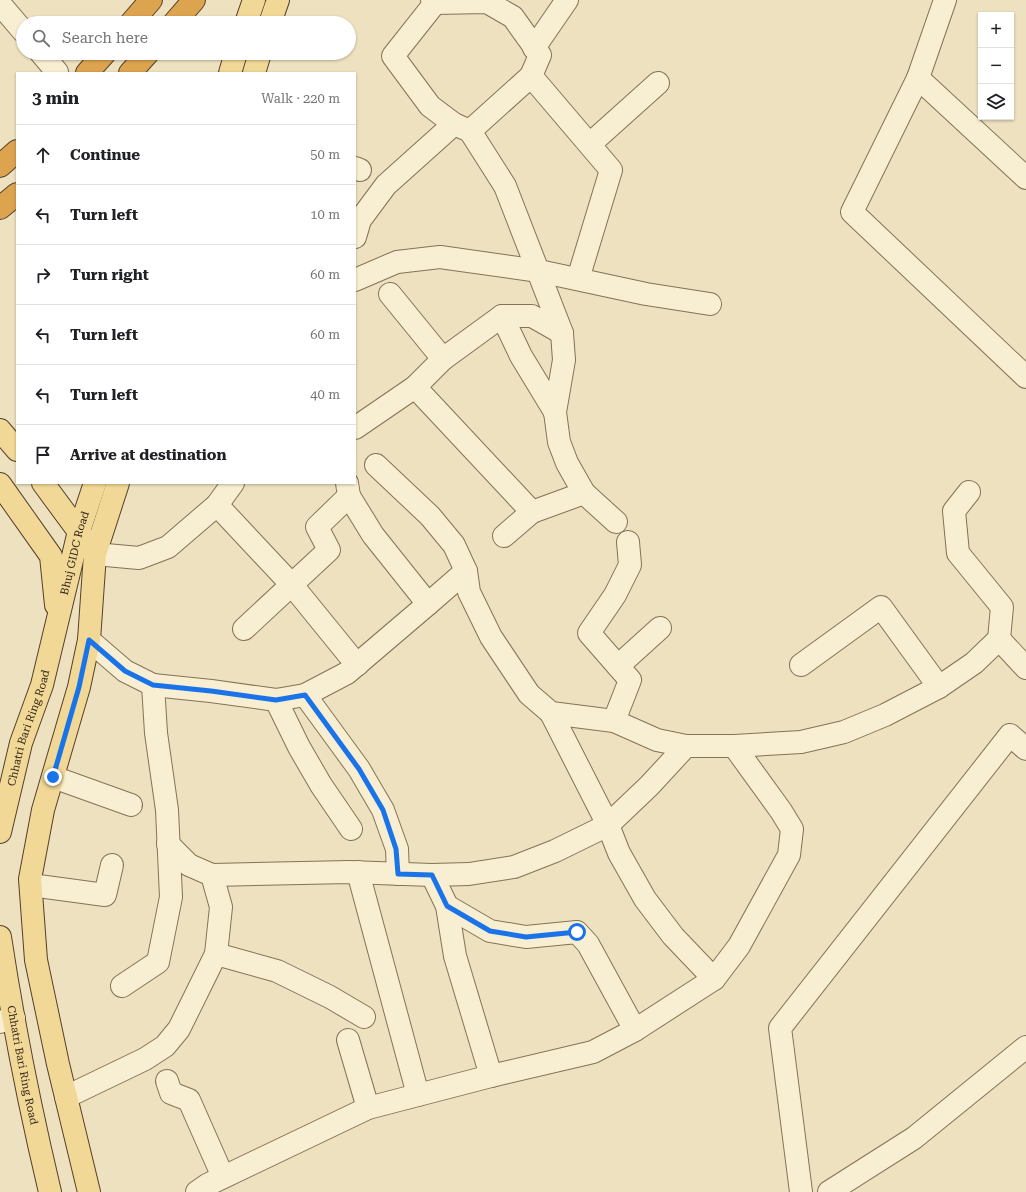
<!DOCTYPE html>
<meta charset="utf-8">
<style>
body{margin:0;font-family:"Roboto Serif",serif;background:#f6f6f6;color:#202124}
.controls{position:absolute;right:12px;top:12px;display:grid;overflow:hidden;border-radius:0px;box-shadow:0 1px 3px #0004}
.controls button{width:36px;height:36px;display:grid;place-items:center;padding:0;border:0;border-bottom:1px solid #e0e0e0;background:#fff;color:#202124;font:20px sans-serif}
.stop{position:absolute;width:12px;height:12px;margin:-9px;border:3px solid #1a73e8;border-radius:50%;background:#fff}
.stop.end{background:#1a73e8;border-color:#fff;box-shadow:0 1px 4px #0008}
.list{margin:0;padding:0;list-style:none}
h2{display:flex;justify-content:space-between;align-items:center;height:52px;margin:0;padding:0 16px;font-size:17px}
h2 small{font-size:13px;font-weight:400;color:#757577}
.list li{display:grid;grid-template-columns:26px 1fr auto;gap:12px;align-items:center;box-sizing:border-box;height:60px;padding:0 16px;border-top:1px solid #e0e0e0}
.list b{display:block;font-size:15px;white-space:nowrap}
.list em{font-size:13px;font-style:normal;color:#757577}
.icon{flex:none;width:22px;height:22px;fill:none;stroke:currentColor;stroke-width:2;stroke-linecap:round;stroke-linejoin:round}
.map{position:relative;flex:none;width:1026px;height:1192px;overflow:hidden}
.search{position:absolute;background:#fff;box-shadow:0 1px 3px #0004;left:16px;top:16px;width:340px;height:44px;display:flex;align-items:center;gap:10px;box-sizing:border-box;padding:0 14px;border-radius:22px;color:#757577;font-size:15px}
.panel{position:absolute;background:#fff;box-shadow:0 1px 3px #0004;left:16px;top:72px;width:340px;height:412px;border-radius:0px}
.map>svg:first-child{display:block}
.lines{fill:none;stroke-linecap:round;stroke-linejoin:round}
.minor-casing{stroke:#857257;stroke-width:24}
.major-casing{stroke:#53402c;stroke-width:24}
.highway-casing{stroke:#53402c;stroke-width:24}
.minor{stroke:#f8eed2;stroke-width:22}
.major{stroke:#f1d896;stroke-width:22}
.highway{stroke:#dda44f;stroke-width:22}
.route{stroke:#1a73e8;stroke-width:5}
.labels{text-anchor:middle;stroke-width:4;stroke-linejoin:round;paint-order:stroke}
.street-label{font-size:11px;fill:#35291c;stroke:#f5ebce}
</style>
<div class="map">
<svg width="1026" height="1192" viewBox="0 0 1026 1192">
<rect width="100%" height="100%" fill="#ede1bf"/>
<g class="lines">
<g class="minor-casing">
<g id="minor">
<polyline points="432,0 435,3 393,56 430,106 454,124 470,131 505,186 562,333 564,360 555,412 559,442 567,463 584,493 616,522"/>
<polyline points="945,0 918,78 852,212 1026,377"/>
<polyline points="435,3 487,2 513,17 540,55 531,76 611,170 578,279"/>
<polyline points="0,4 23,31"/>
<polyline points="534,48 567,0"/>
<polyline points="41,53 57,72"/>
<polyline points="918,78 1026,178"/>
<polyline points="470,131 531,76"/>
<polyline points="590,144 658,83"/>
<polyline points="355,168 360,170"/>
<polyline points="355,237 360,220 386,185 454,124"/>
<polyline points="355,280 397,262 440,257 539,271 646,294 710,304"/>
<polyline points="390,294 443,359"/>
<polyline points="502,316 521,356 555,412"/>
<polyline points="415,387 532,512"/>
<polyline points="355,428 415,387 443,359 502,316 532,316 562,333"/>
<polyline points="376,465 430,516 454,545 466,571 469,592 491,637 529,694 551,713 614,721 657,740 686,746"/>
<polyline points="969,492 954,511 958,553 1002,607 999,639"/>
<polyline points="349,496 373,535 428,604"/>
<polyline points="217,505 292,585 357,665"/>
<polyline points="504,536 532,512 584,493"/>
<polyline points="95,554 139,558 168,547 217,505 233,483"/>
<polyline points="244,629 329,550 317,527 349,496 347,483"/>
<polyline points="89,640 125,671 153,685 211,691 276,700 305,695 347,673 428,604 466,571"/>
<polyline points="801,665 881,607 939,687"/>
<polyline points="618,666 660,628"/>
<polyline points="305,695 359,769 383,810 397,849 398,874"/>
<polyline points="276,700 299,747 321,785 351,829"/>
<polyline points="551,713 608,825 619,853 645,899 673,936 714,979"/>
<polyline points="614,721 630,680 589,633 615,595 630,565 628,542"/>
<polyline points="53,777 131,805"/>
<polyline points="168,844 189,865 212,875"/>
<polyline points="358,872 418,1095"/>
<polyline points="432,875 447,906 455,956 491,1076"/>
<polyline points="31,885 105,895 112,865"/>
<polyline points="447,906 490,931 526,937 577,932 588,944 635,1030"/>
<polyline points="216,954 277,971 330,997 364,1017"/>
<polyline points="122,986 158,962 171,897 167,810 156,733 153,685"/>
<polyline points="0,1022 14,1018"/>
<polyline points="348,1040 368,1108"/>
<polyline points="167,1081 171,1093 189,1100 223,1177"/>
<polyline points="66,1097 145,1059 165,1046 179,1029 216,954 221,907 212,875 349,872 432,875 469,874 514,867 555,851 608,825 649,786 686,746 734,746 801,742 844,732 885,715 939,687 974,663 999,639 1026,668"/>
<polyline points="197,1192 207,1185 368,1108 491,1076 593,1052 635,1030 714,979 739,946 789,855 792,829 781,811 734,746"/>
<polyline points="801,1192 780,1028 1010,735 1026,749"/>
<polyline points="829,1192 914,1138 1026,1047"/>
</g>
</g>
<g class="major-casing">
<g id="major">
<polyline points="246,23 254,0"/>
<polyline points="270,23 278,0"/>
<polyline points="230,73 236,53"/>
<polyline points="254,73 260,53"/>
<polyline points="0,430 17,450"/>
<polyline points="43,483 85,540"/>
<polyline points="0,484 51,556 56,605"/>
<path id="s1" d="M0,832L21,743L42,685L79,531L95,483"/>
<path id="s2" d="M0,937C13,1023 30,1108 50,1192"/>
<polyline points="89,1192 58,1064 36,960 30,879 43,810 79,687 89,640 95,554 118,483"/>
</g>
</g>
<g class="highway-casing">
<g id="highway">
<polyline points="131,23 151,0"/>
<polyline points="174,23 194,0"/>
<polyline points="87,73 105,53"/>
<polyline points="130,73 148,53"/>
<polyline points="0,166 17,151"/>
<polyline points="0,208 17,194"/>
</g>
</g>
<use href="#minor" class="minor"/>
<use href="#major" class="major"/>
<use href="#highway" class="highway"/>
</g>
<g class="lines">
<polyline class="route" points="53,777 79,687 89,640 125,671 153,685 211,691 276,700 305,695 359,769 383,810 396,849 398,874 432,875 447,906 490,931 526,937 577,932"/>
</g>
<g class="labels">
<g class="street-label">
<text dy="4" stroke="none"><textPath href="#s1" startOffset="289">Bhuj GIDC Road</textPath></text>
<text dy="4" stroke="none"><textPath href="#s1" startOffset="108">Chhatri Bari Ring Road</textPath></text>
<text dy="4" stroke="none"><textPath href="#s2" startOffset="130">Chhatri Bari Ring Road</textPath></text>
</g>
</g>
</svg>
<div class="controls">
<button>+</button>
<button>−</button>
<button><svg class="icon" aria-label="layers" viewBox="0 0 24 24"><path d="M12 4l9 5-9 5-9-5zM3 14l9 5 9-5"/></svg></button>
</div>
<div class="stop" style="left:577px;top:932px"></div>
<div class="stop end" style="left:53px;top:777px"></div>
<div class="search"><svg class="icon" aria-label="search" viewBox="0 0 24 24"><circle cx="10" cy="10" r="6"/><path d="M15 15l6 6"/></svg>Search here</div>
<section class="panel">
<h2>3 min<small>Walk · 220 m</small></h2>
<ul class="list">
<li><svg class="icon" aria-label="ahead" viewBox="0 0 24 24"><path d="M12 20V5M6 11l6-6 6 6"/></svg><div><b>Continue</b></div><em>50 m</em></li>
<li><svg class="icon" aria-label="left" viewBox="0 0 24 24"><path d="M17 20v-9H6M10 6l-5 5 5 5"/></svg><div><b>Turn left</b></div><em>10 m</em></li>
<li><svg class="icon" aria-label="right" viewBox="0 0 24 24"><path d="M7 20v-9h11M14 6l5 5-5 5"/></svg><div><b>Turn right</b></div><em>60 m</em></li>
<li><svg class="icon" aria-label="left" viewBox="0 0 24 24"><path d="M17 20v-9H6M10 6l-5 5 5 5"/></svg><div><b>Turn left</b></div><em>60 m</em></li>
<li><svg class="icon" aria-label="left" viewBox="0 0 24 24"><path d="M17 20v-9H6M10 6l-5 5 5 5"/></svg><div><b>Turn left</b></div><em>40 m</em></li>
<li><svg class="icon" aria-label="arrive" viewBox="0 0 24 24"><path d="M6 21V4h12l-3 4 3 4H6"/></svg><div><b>Arrive at destination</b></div></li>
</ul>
</section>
</div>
